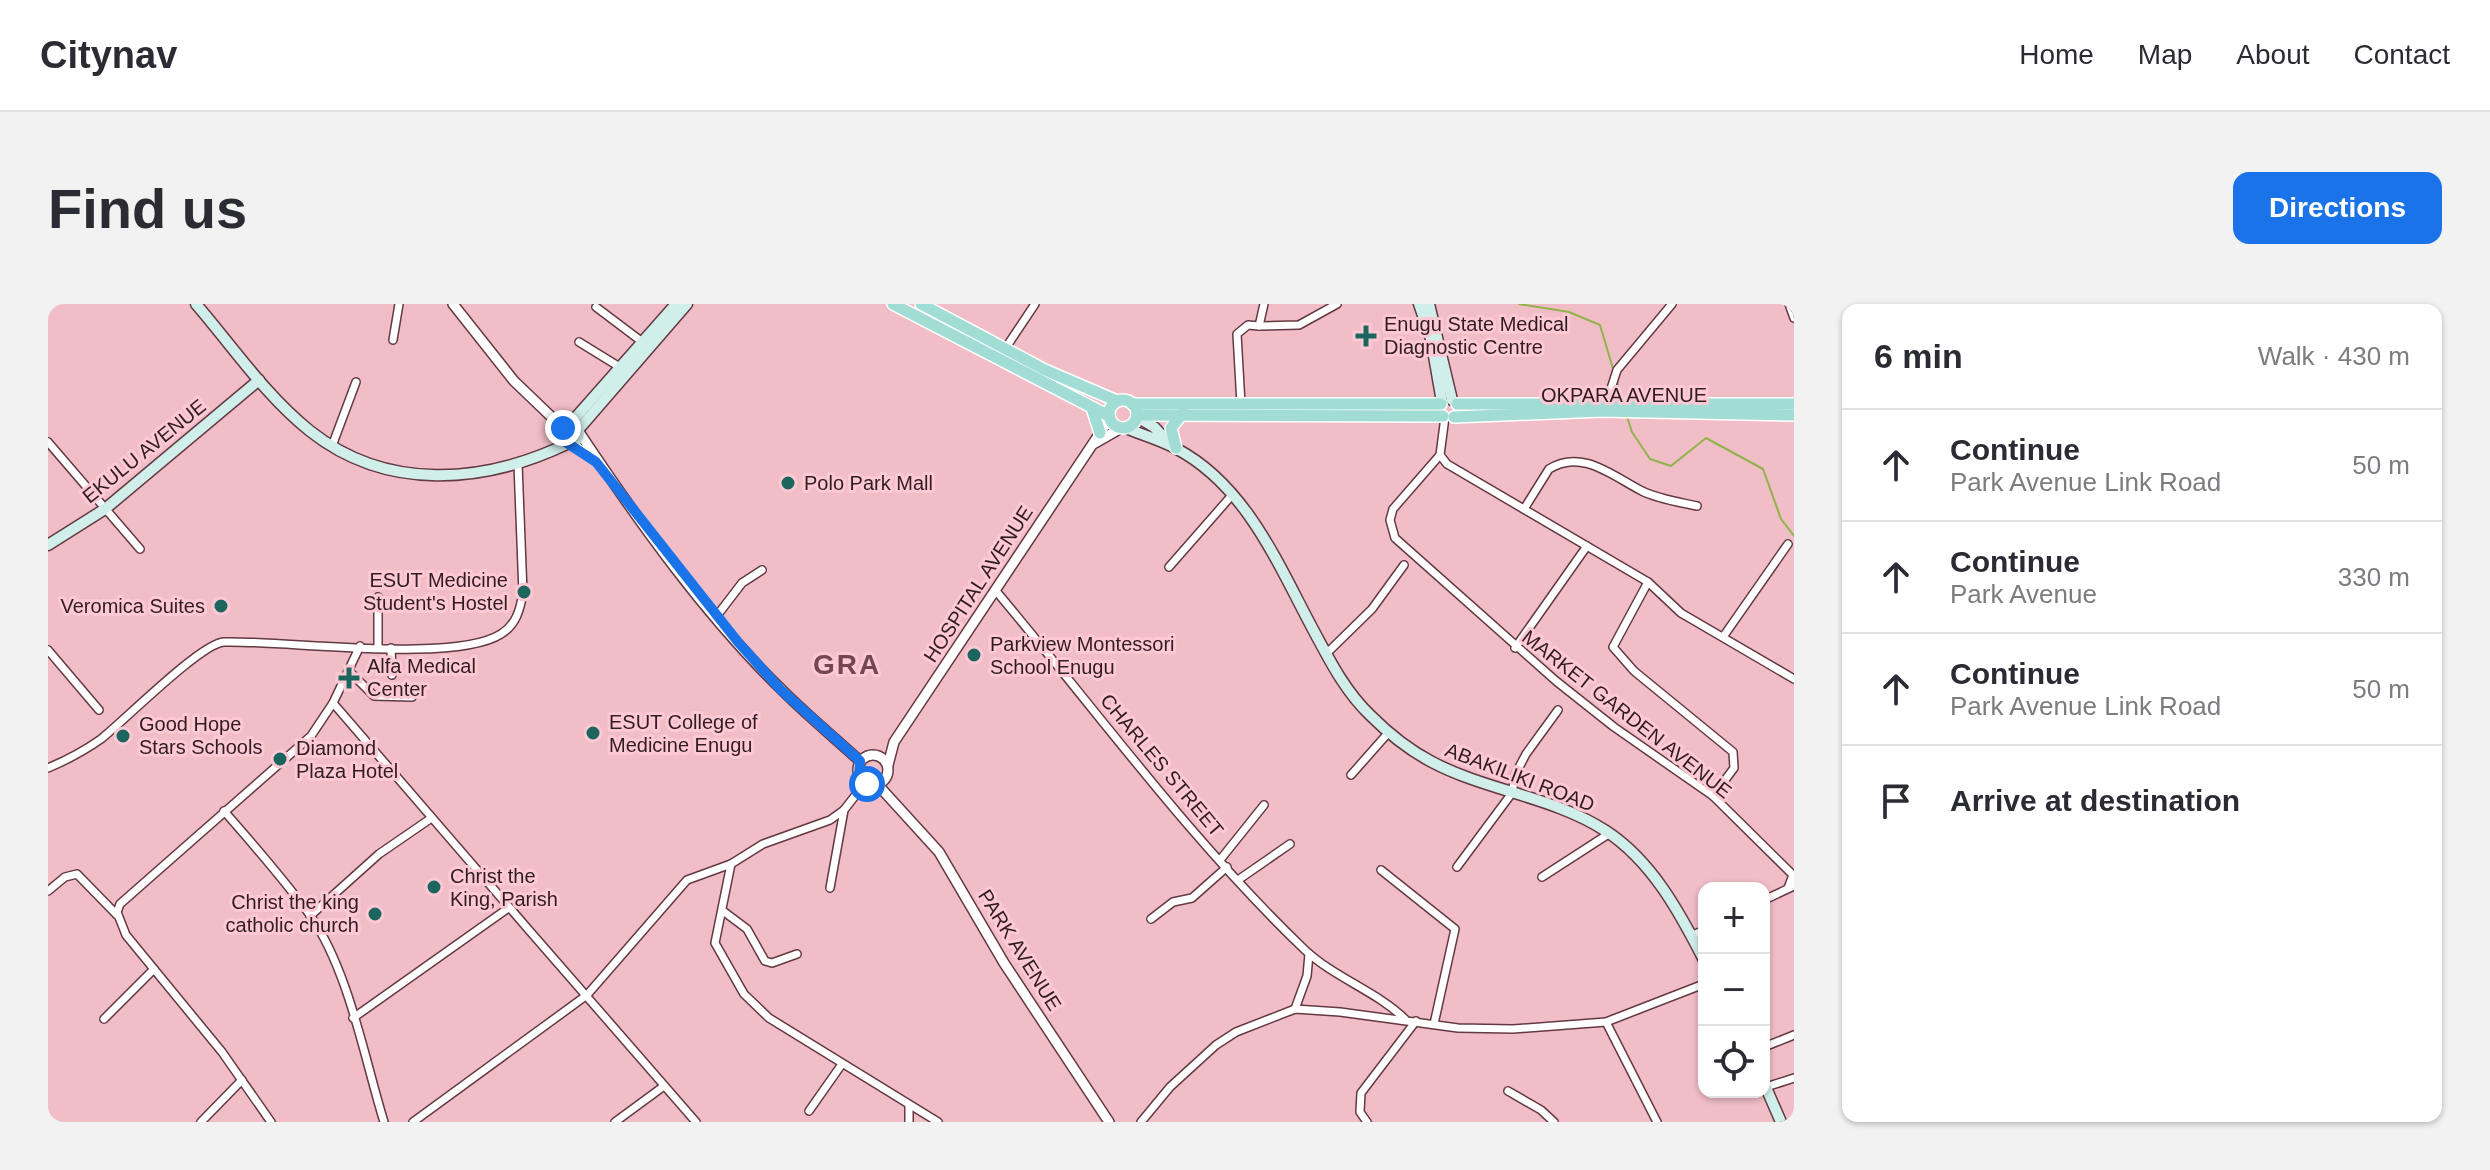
<!DOCTYPE html>
<meta charset="utf-8">
<style>
body{margin:0;font-family:Helvetica,sans-serif;background:#f2f2f3;color:#2b2b33}
.controls{position:absolute;right:24px;bottom:24px;display:grid;overflow:hidden;border-radius:16px;box-shadow:0 2px 6px #0004}
.controls button{width:72px;height:72px;display:grid;place-items:center;padding:0;border:0;border-bottom:2px solid #e1e1e2;background:#fff;color:#2b2b33;font:40px sans-serif}
.stop{position:absolute;width:24px;height:24px;margin:-18px;border:6px solid #1a73e8;border-radius:50%;background:#fff}
.stop.end{background:#1a73e8;border-color:#fff;box-shadow:0 2px 8px #0008}
.list{margin:0;padding:0;list-style:none}
h2{display:flex;justify-content:space-between;align-items:center;height:104px;margin:0;padding:0 32px;font-size:34px}
h2 small{font-size:26px;font-weight:400;color:#7c7c81}
.list li{display:grid;grid-template-columns:52px 1fr auto;gap:24px;align-items:center;box-sizing:border-box;height:112px;padding:0 32px;border-top:2px solid #e1e1e2}
.list b{display:block;font-size:30px;white-space:nowrap}
.list p{margin:0;font-size:26px;white-space:nowrap;color:#7c7c81}
.list em{font-size:26px;font-style:normal;color:#7c7c81}
.icon{flex:none;width:44px;height:44px;fill:none;stroke:currentColor;stroke-width:2;stroke-linecap:round;stroke-linejoin:round}
.map{position:relative;flex:none;width:1746px;height:818px;overflow:hidden;border-radius:16px}
header{display:flex;align-items:center;gap:48px;box-sizing:border-box;height:112px;padding:0 40px;background:#fff;border-bottom:2px solid #e1e1e2}
header strong{font-size:38px}
nav{display:flex;gap:44px;margin-inline-start:auto;font-size:28px}
.intro{display:flex;align-items:center;justify-content:space-between;box-sizing:border-box;height:192px;padding:0 48px}
h1{margin:0;font-size:56px}
.button{padding:20px 36px;border-radius:16px;background:#1a73e8;color:#fff;font-size:28px;font-weight:700}
main{display:flex;gap:48px;padding:0 48px}
aside{flex:1;background:#fff;border-radius:16px;box-shadow:0 2px 6px #0004}
.map>svg:first-child{display:block}
.lines{fill:none;stroke-linecap:round;stroke-linejoin:round}
.stream{stroke:#90b34a;stroke-width:2}
.minor-casing{stroke:#633942;stroke-width:10}
.tertiary-casing{stroke:#633942;stroke-width:12}
.secondary-casing{stroke:#633942;stroke-width:13}
.primary-casing{stroke:#fff;stroke-width:14}
.minor{stroke:#fff;stroke-width:7}
.tertiary{stroke:#fff;stroke-width:9}
.secondary{stroke:#d0eeea;stroke-width:10}
.primary{stroke:#a1dcd5;stroke-width:11}
.route{stroke:#1a73e8;stroke-width:10}
.poi-dot{fill:#1c665f;stroke:#fec9d4;stroke-width:3}
.labels{text-anchor:middle;stroke-width:6;stroke-linejoin:round;paint-order:stroke}
.poi-label{font-size:20px;fill:#301d21;stroke:#fec9d4;text-anchor:start}
.street-label{font-size:20px;fill:#301d21;stroke:#fec9d4}
.district-label{font-size:28px;font-weight:bold;letter-spacing:2px;fill:#734751;stroke:#fec9d4}
</style>
<header>
<strong>Citynav</strong>
<nav><a>Home</a><a>Map</a><a>About</a><a>Contact</a></nav>
</header>
<div class="intro"><h1>Find us</h1><a class="button">Directions</a></div>
<main>
<div class="map">
<svg width="1746" height="818" viewBox="0 0 1746 818">
<rect width="100%" height="100%" fill="#f1bdc7"/>
<g class="lines">
<g class="stream">
<polyline points="1471,0 1521,8 1552,21 1566,68"/>
<polyline points="1569,78 1574,95"/>
<polyline points="1579,113 1584,128 1602,155 1623,162 1658,134 1715,165 1733,215 1746,232"/>
</g>
<g class="minor-casing">
<g id="minor">
<polyline points="1741,0 1746,14"/>
<polyline points="548,3 593,37"/>
<polyline points="1211,22 1251,21 1289,0"/>
<polyline points="345,36 351,0"/>
<polyline points="531,38 570,62"/>
<polyline points="957,45 987,0"/>
<polyline points="1193,100 1189,30 1200,21 1211,22 1216,0"/>
<polyline points="1558,100 1569,66 1624,0"/>
<polyline points="1397,113 1392,151 1399,160 1600,278 1633,309 1746,375"/>
<polyline points="0,138 92,245"/>
<polyline points="284,142 308,78"/>
<polyline points="1392,151 1345,205 1342,216 1347,234 1508,377 1566,423 1665,492 1745,571 1740,584"/>
<path d="M1476,205L1501,165C1534,144 1566,173 1594,187C1610,195 1631,198 1649,202"/>
<polyline points="1121,263 1185,190"/>
<polyline points="1600,278 1565,343 1586,367 1685,448 1686,464 1665,492"/>
<path d="M948,287C1049,407 1143,537 1257,646C1287,674 1328,687 1357,715"/>
<polyline points="330,293 330,344"/>
<polyline points="668,313 694,279 714,266"/>
<polyline points="1675,333 1740,240"/>
<polyline points="343,344 344,371"/>
<polyline points="1467,344 1539,242"/>
<polyline points="0,346 51,406"/>
<polyline points="1278,350 1324,305 1356,261"/>
<polyline points="301,367 326,392 364,393"/>
<path d="M285,399C406,539 526,679 648,818"/>
<path d="M0,464C19,456 36,447 53,435C76,417 153,339 176,338C236,336 406,360 453,330C468,321 472,306 475,289L470,160"/>
<polyline points="1303,471 1341,428"/>
<path d="M176,507C205,540 236,576 262,611C301,667 316,753 336,818"/>
<polyline points="1172,556 1216,501"/>
<polyline points="683,560 667,639 696,690 721,714 890,818"/>
<polyline points="1409,563 1464,489 1467,471 1478,450 1510,406"/>
<polyline points="1333,566 1407,625 1386,720"/>
<polyline points="1494,573 1562,529"/>
<polyline points="1190,576 1242,540"/>
<polyline points="782,584 796,506"/>
<polyline points="0,587 17,573 29,570 69,611"/>
<polyline points="1716,596 1746,582"/>
<polyline points="675,607 699,625 717,657 724,659 749,650"/>
<polyline points="262,612 331,550 382,515"/>
<polyline points="1103,615 1125,598 1144,594 1179,563"/>
<polyline points="1643,632 1656,626"/>
<polyline points="1247,705 1259,672 1261,650"/>
<polyline points="305,714 459,605"/>
<polyline points="56,715 106,665"/>
<polyline points="1558,718 1609,818"/>
<polyline points="1716,743 1746,731"/>
<polyline points="1718,783 1746,774"/>
<polyline points="1460,787 1493,806 1506,818"/>
<polyline points="761,807 794,760"/>
<polyline points="153,818 194,776"/>
<polyline points="223,818 174,748 78,631 69,608 72,600 263,432 285,399 312,342"/>
<polyline points="365,818 539,691 639,576 683,560 715,540 782,516 796,506 817,479"/>
<polyline points="567,818 616,782"/>
<polyline points="861,818 861,801"/>
<polyline points="1093,818 1122,783 1168,741 1188,728 1247,705 1292,708 1410,724 1465,725 1558,718 1656,680"/>
<polyline points="1319,818 1312,808 1313,789 1368,717"/>
</g>
</g>
<g class="tertiary-casing">
<g id="tertiary">
<polyline points="405,0 466,77 515,124"/>
<path d="M531,128C591,218 657,311 735,387C760,412 787,434 812,457"/>
<polyline points="523,139 543,153"/>
<polyline points="1047,139 1073,124"/>
<circle cx="825" cy="466" r="15"/>
<polyline points="840,461 846,438 1062,114"/>
<polyline points="830,481 891,548 956,659 1061,818"/>
</g>
</g>
<g class="secondary-casing">
<g id="secondary">
<path d="M148,0C185,43 218,92 262,127C339,188 436,180 521,139"/>
<polyline points="1371,0 1383,35 1394,98"/>
<polyline points="1381,0 1404,96"/>
<polyline points="1089,113 1106,123 1123,141"/>
<polyline points="521,121 628,0"/>
<circle cx="522" cy="130" r="9"/>
<path d="M1078,124C1094,131 1113,136 1129,145C1200,183 1231,263 1268,331C1283,359 1298,388 1322,411C1340,429 1361,446 1384,458C1439,487 1506,493 1558,527C1604,557 1632,609 1656,656"/>
<polyline points="530,126 639,0"/>
<polyline points="0,241 57,205 211,76"/>
<polyline points="1716,779 1733,818"/>
</g>
</g>
<g class="primary-casing">
<g id="primary">
<polyline points="845,0 1061,112"/>
<polyline points="873,0 997,66 1069,97"/>
<circle cx="1075" cy="110" r="14"/>
<polyline points="1084,100 1393,100"/>
<polyline points="1409,100 1746,100"/>
<polyline points="1044,104 1052,129"/>
<polyline points="1089,111 1395,112"/>
<polyline points="1406,113 1554,107 1746,111"/>
<polyline points="1128,144 1123,124 1135,109"/>
</g>
</g>
<use href="#minor" class="minor"/>
<use href="#tertiary" class="tertiary"/>
<use href="#secondary" class="secondary"/>
<use href="#primary" class="primary"/>
</g>
<g class="lines">
<polyline class="route" points="515,124 516,137 548,158 690,338 733,386 812,457 811,472 819,480"/>
</g>
<g class="poi-dot">
<path d="M1314 20h8v8h8v8h-8v8h-8v-8h-8v-8h8z"/>
<circle cx="740" cy="179" r="8"/>
<circle cx="476" cy="288" r="8"/>
<circle cx="173" cy="302" r="8"/>
<circle cx="926" cy="351" r="8"/>
<path d="M297 362h8v8h8v8h-8v8h-8v-8h-8v-8h8z"/>
<circle cx="545" cy="429" r="8"/>
<circle cx="75" cy="432" r="8"/>
<circle cx="232" cy="455" r="8"/>
<circle cx="386" cy="583" r="8"/>
<circle cx="327" cy="610" r="8"/>
</g>
<g class="labels">
<g class="poi-label">
<text x="1336" y="27">Enugu State Medical<tspan x="1336" dy="23">Diagnostic Centre</tspan></text>
<text x="756" y="186">Polo Park Mall</text>
<text x="460" y="283" text-anchor="end">ESUT Medicine<tspan x="460" dy="23">Student's Hostel</tspan></text>
<text x="157" y="309" text-anchor="end">Veromica Suites</text>
<text x="942" y="347">Parkview Montessori<tspan x="942" dy="23">School Enugu</tspan></text>
<text x="319" y="369">Alfa Medical<tspan x="319" dy="23">Center</tspan></text>
<text x="561" y="425">ESUT College of<tspan x="561" dy="23">Medicine Enugu</tspan></text>
<text x="91" y="427">Good Hope<tspan x="91" dy="23">Stars Schools</tspan></text>
<text x="248" y="451">Diamond<tspan x="248" dy="23">Plaza Hotel</tspan></text>
<text x="402" y="579">Christ the<tspan x="402" dy="23">King, Parish</tspan></text>
<text x="311" y="605" text-anchor="end">Christ the king<tspan x="311" dy="23">catholic church</tspan></text>
</g>
<g class="street-label">
<text x="1576" y="98">OKPARA AVENUE</text>
<text transform="translate(96 147) rotate(-39)" y="7">EKULU AVENUE</text>
<text transform="translate(930 280) rotate(-57)" y="7">HOSPITAL AVENUE</text>
<text transform="translate(1579 410) rotate(38)" y="7">MARKET GARDEN AVENUE</text>
<text transform="translate(1114 461) rotate(50)" y="7">CHARLES STREET</text>
<text transform="translate(1472 473) rotate(21)" y="7">ABAKILIKI ROAD</text>
<text transform="translate(972 646) rotate(58)" y="7">PARK AVENUE</text>
</g>
<g class="district-label">
<text x="799" y="370">GRA</text>
</g>
</g>
</svg>
<div class="controls">
<button>+</button>
<button>−</button>
<button><svg class="icon" aria-label="locate" viewBox="0 0 24 24"><circle cx="12" cy="12" r="6"/><path d="M12 2v4M12 18v4M2 12h4M18 12h4"/></svg></button>
</div>
<div class="stop" style="left:819px;top:480px"></div>
<div class="stop end" style="left:515px;top:124px"></div>
</div>
<aside>
<h2>6 min<small>Walk · 430 m</small></h2>
<ul class="list">
<li><svg class="icon" aria-label="ahead" viewBox="0 0 24 24"><path d="M12 20V5M6 11l6-6 6 6"/></svg><div><b>Continue</b><p>Park Avenue Link Road</p></div><em>50 m</em></li>
<li><svg class="icon" aria-label="ahead" viewBox="0 0 24 24"><path d="M12 20V5M6 11l6-6 6 6"/></svg><div><b>Continue</b><p>Park Avenue</p></div><em>330 m</em></li>
<li><svg class="icon" aria-label="ahead" viewBox="0 0 24 24"><path d="M12 20V5M6 11l6-6 6 6"/></svg><div><b>Continue</b><p>Park Avenue Link Road</p></div><em>50 m</em></li>
<li><svg class="icon" aria-label="arrive" viewBox="0 0 24 24"><path d="M6 21V4h12l-3 4 3 4H6"/></svg><div><b>Arrive at destination</b></div></li>
</ul>
</aside>
</main>
